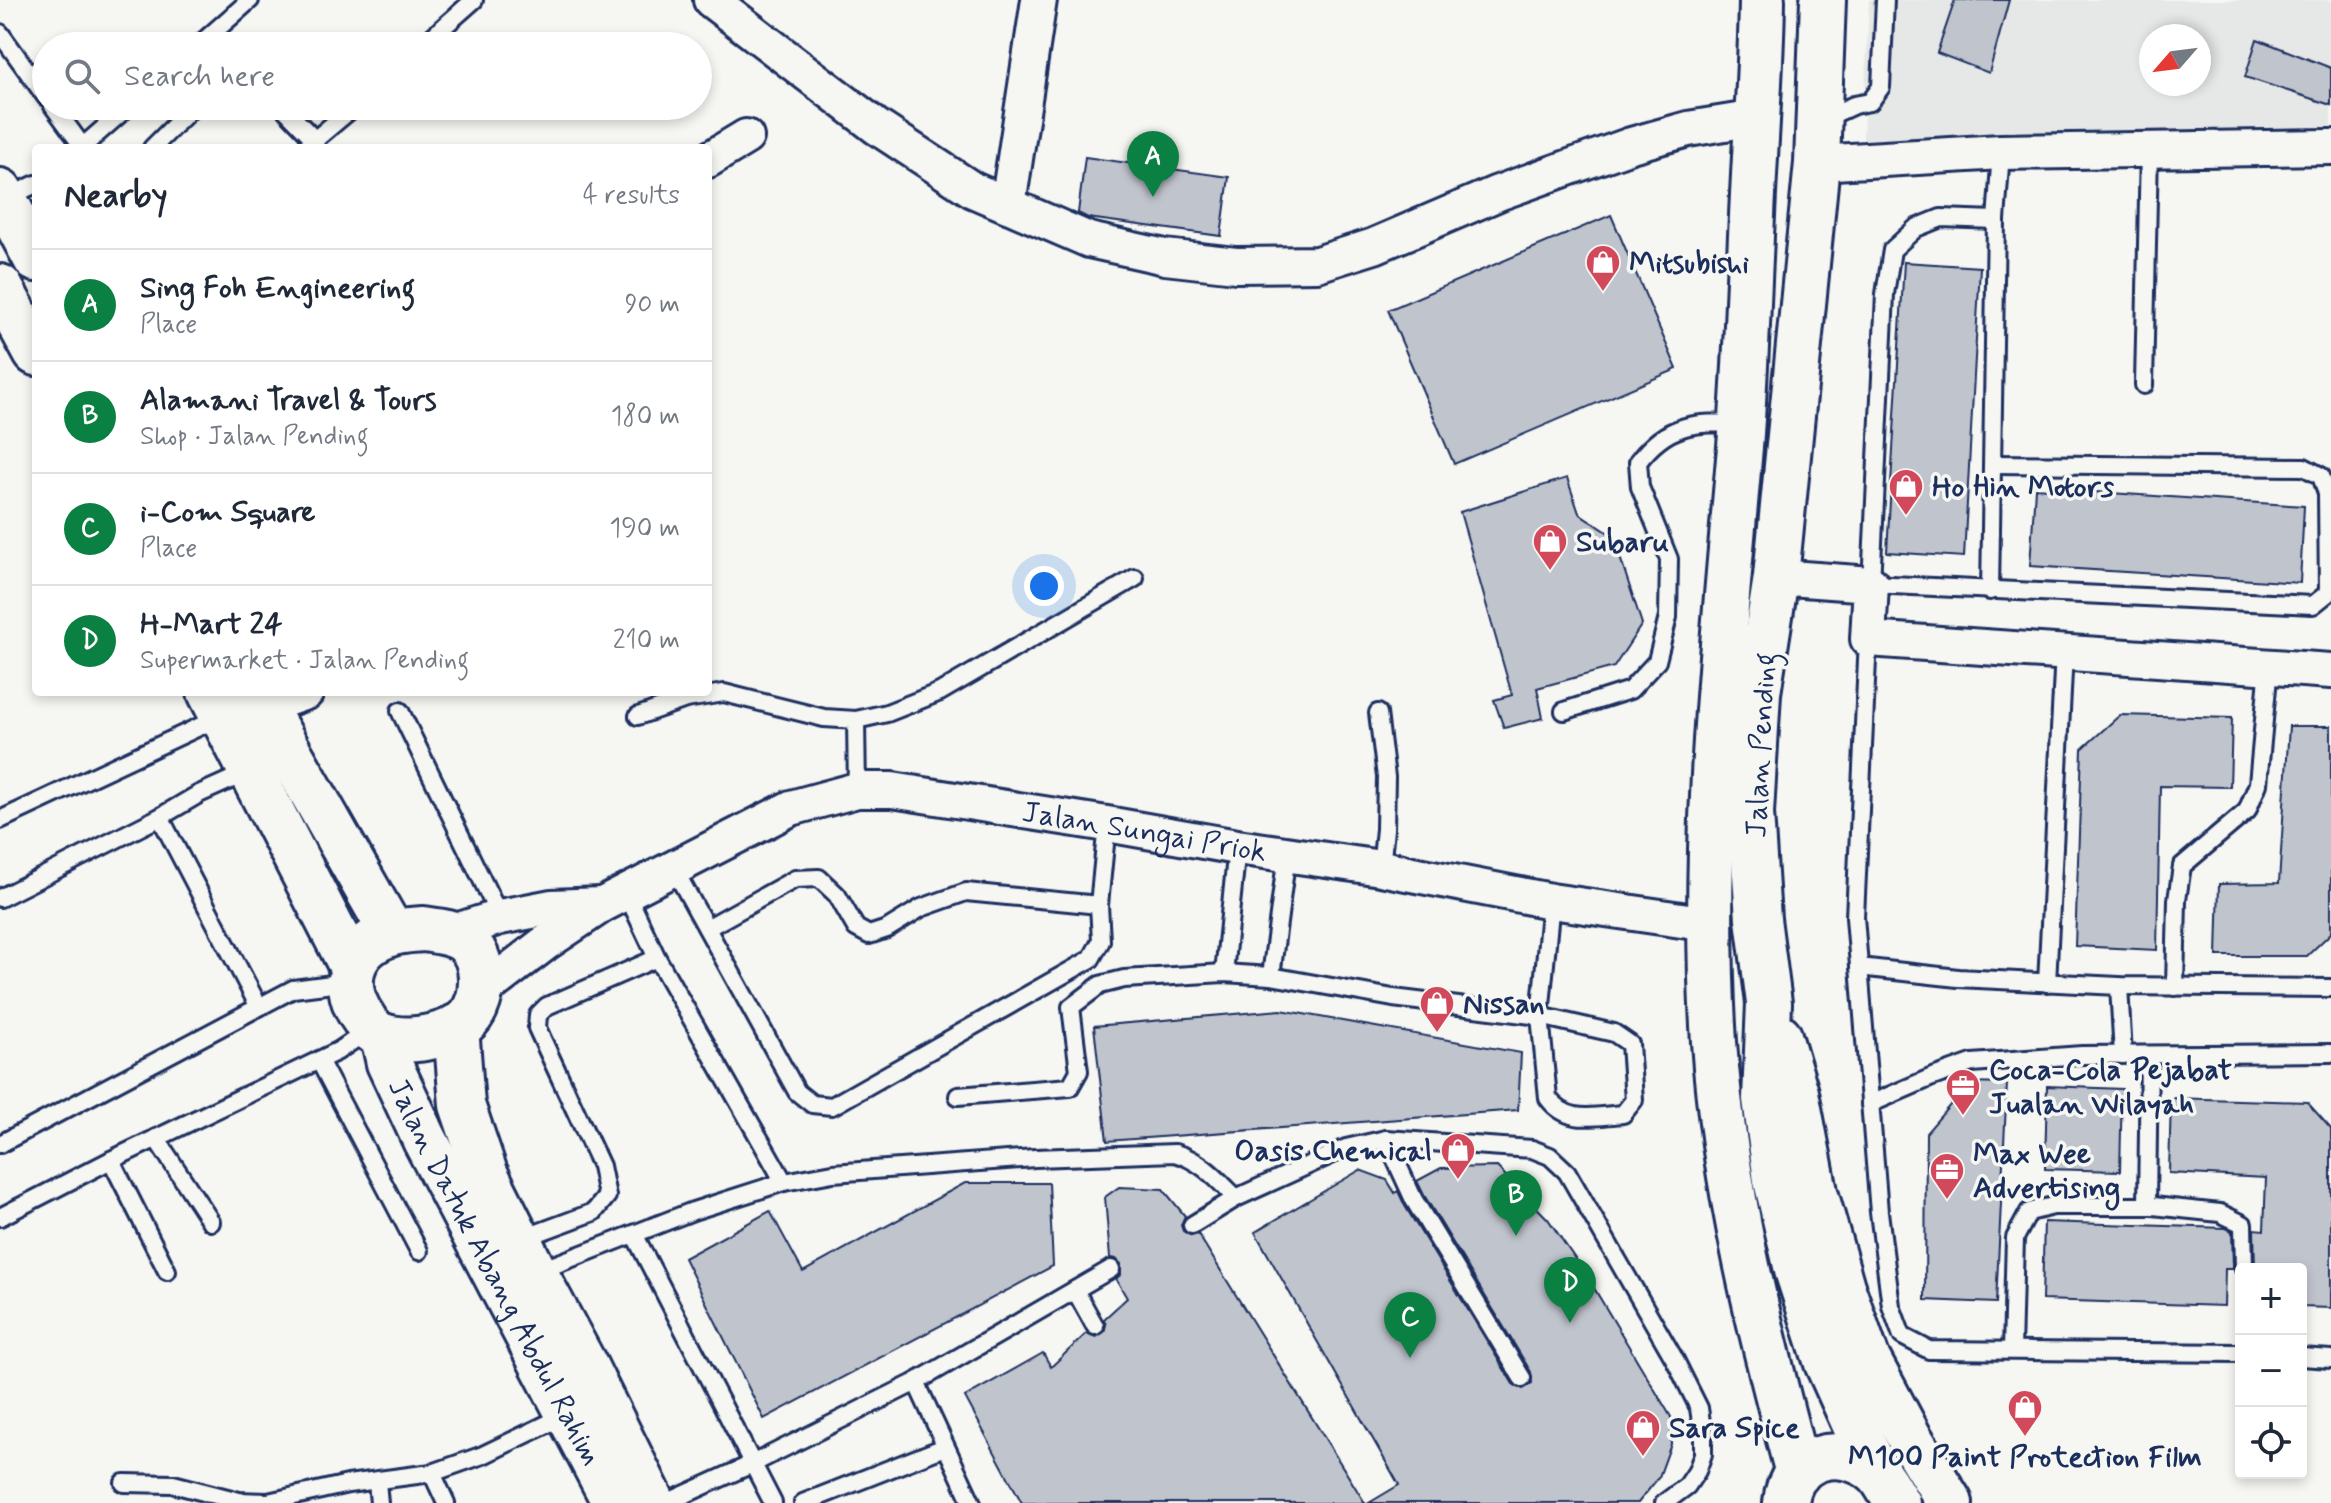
<!DOCTYPE html>
<meta charset="utf-8">
<style>
body{margin:0;font-family:Mynerve,sans-serif;background:#f6f6f7;color:#1f2937}
.controls{position:absolute;right:24px;bottom:24px;display:grid;overflow:hidden;border-radius:8px;box-shadow:0 4px 12px #0003}
.controls button{width:72px;height:72px;display:grid;place-items:center;padding:0;border:0;border-bottom:2px solid #e0e1e3;background:#fff;color:#1f2937;font:40px sans-serif}
.compass{position:absolute;left:2139px;top:24px;width:72px;height:72px;border-radius:50%;background:#fff;box-shadow:0 4px 12px #0003;rotate:242deg}
.you{position:absolute;left:1044px;top:586px;width:28px;height:28px;margin:-20px;border:6px solid #fff;border-radius:50%;background:#1a73e8;box-shadow:0 0 0 12px #1a73e833}
.badge{display:grid;place-items:center;width:52px;height:52px;border-radius:50%;background:#0b8043;color:#fff;font-size:26px;font-weight:700}
.pin{position:absolute;translate:-50% -66px;filter:drop-shadow(0 2px 4px #0008)}
.pin::after{content:'';position:absolute;top:42px;width:28px;height:24px;background:inherit;clip-path:polygon(0 0,100% 0,50% 100%)}
.list{margin:0;padding:0;list-style:none}
h2{display:flex;justify-content:space-between;align-items:center;height:104px;margin:0;padding:0 32px;font-size:34px}
h2 small{font-size:26px;font-weight:400;color:#747a83}
.list li{display:grid;grid-template-columns:52px 1fr auto;gap:24px;align-items:center;box-sizing:border-box;height:112px;padding:0 32px;border-top:2px solid #e0e1e3}
.list b{display:block;font-size:30px;white-space:nowrap}
.list p{margin:0;font-size:26px;white-space:nowrap;color:#747a83}
.list em{font-size:26px;font-style:normal;color:#747a83}
.icon{flex:none;width:44px;height:44px;fill:none;stroke:currentColor;stroke-width:2;stroke-linecap:round;stroke-linejoin:round}
.map{position:relative;flex:none;width:2331px;height:1503px;overflow:hidden}
.search{position:absolute;background:#fff;box-shadow:0 4px 12px #0003;left:32px;top:32px;width:680px;height:88px;display:flex;align-items:center;gap:20px;box-sizing:border-box;padding:0 28px;border-radius:44px;color:#747a83;font-size:30px}
.panel{position:absolute;background:#fff;box-shadow:0 4px 12px #0003;left:32px;top:144px;width:680px;height:552px;border-radius:8px}
.map>svg:first-child{display:block}
.built{fill:#e6e7e7;fill-rule:evenodd}
.building{fill:#c0c4cd;stroke:#1b2f5e;stroke-width:2}
.lines{fill:none;stroke-linecap:round;stroke-linejoin:round}
.lane-casing{stroke:#1b2f5e;stroke-width:22}
.street-casing{stroke:#1b2f5e;stroke-width:40}
.secondary-casing{stroke:#1b2f5e;stroke-width:50}
.lane{stroke:#f6f6f2;stroke-width:16}
.street{stroke:#f6f6f2;stroke-width:34}
.secondary{stroke:#f6f6f2;stroke-width:44}
.labels{text-anchor:middle;stroke-width:7;stroke-linejoin:round;paint-order:stroke}
.poi-label{font-size:30px;font-weight:bold;fill:#1b2f5e;stroke:#f6f6f2;text-anchor:start}
.street-label{font-size:30px;fill:#1b2f5e;stroke:#f6f6f2}
</style>
<div class="map">
<svg width="2331" height="1503" viewBox="0 0 2331 1503">
<rect width="100%" height="100%" fill="#f6f6f2"/>
<filter id="ink" filterUnits="userSpaceOnUse"><feTurbulence type="fractalNoise" baseFrequency=".0125" numOctaves="2"/><feDisplacementMap in="SourceGraphic" scale="16" xChannelSelector="R" yChannelSelector="G"/><feConvolveMatrix kernelMatrix="1 2 1 2 8 2 1 2 1" color-interpolation-filters="sRGB"/></filter>
<g filter="url(#ink)">
<path class="built" d="M1869,0H2331V136L1862,160ZM2151,36H2199V84H2151Z"/>
<g class="building">
<polygon points="1955,0 2009,0 1989,73 1937,53"/>
<polygon points="2257,39 2331,68 2331,105 2245,77"/>
<polygon points="1085,157 1229,177 1221,236 1088,218 1078,213"/>
<polygon points="1611,215 1677,369 1454,464 1388,310"/>
<polygon points="1904,262 1980,267 1964,557 1887,552"/>
<polygon points="1567,478 1579,513 1613,536 1642,624 1614,667 1537,688 1543,718 1504,728 1494,700 1512,695 1460,512"/>
<polygon points="2035,488 2304,506 2300,583 2030,566"/>
<polygon points="2120,715 2232,718 2230,787 2160,786 2157,950 2075,946 2082,749"/>
<polygon points="2289,726 2331,726 2331,933 2307,956 2217,956 2219,884 2279,883"/>
<polygon points="1281,1010 1521,1053 1518,1110 1107,1141 1094,1026"/>
<polygon points="1969,1083 2007,1084 1996,1303 1925,1300 1926,1133"/>
<polygon points="2047,1086 2122,1089 2120,1171 2045,1169"/>
<polygon points="2171,1098 2307,1102 2331,1129 2331,1308 2301,1307 2301,1269 2255,1269 2254,1229 2264,1230 2266,1178 2169,1173"/>
<polygon points="1497,1167 1548,1219 1588,1278 1671,1417 1671,1444 1659,1477 1638,1503 1369,1503 1399,1485 1255,1232 1360,1170 1387,1180 1395,1193 1398,1191 1405,1206 1513,1384 1523,1389 1532,1383 1531,1372 1424,1195 1417,1181 1441,1168"/>
<polygon points="965,1183 1049,1183 1053,1266 764,1419 684,1258 770,1211 803,1272"/>
<polygon points="1119,1187 1163,1189 1185,1216 1181,1225 1183,1231 1192,1236 1198,1234 1365,1503 1022,1503 965,1397 1043,1353 1051,1367 1087,1333 1096,1337 1104,1332 1106,1325 1104,1319 1127,1298 1116,1279 1121,1274 1121,1264 1116,1259 1110,1258 1105,1197"/>
<polygon points="2044,1222 2226,1228 2232,1231 2233,1269 2225,1269 2224,1306 2042,1300"/>
</g>
<g class="lines">
<g class="lane-casing">
<g id="lane">
<polyline points="0,33 46,97"/>
<polyline points="198,46 250,0"/>
<polyline points="422,46 474,0"/>
<polyline points="53,106 83,147"/>
<polyline points="282,106 316,141"/>
<polyline points="1821,120 1854,105 1870,102 1881,87 1885,0"/>
<polyline points="81,148 129,106"/>
<polyline points="152,148 194,106"/>
<polyline points="305,148 355,106"/>
<polyline points="6,198 36,184"/>
<polyline points="2144,385 2149,150"/>
<polyline points="1994,464 2304,467 2321,476 2327,493 2328,593 2313,605 1871,584 1885,294 1892,250 1916,228 1941,218 1996,220"/>
<polyline points="1990,591 1996,220 2001,152"/>
<polyline points="1868,639 1855,917 1879,1212 1891,1306 1902,1336 1929,1350 2241,1353"/>
<polyline points="400,711 500,917"/>
<path d="M1564,711L1630,690L1657,661L1668,617L1669,559L1640,487L1638,462C1667,423 1695,422 1740,424"/>
<polyline points="1378,713 1386,777 1385,829 1381,868"/>
<polyline points="638,716 686,699 724,693 824,718 856,720 857,790"/>
<polyline points="856,720 887,713 940,692 1135,578"/>
<polyline points="160,817 259,1007"/>
<polyline points="0,820 220,717"/>
<polyline points="673,867 797,1092 812,1104 832,1106 1091,959 1101,941 1099,905 1107,824"/>
<polyline points="626,892 657,958 784,1182"/>
<polyline points="0,898 160,817 199,794 248,772"/>
<polyline points="707,928 795,879 819,878 837,895 856,928 869,935 887,929 921,908 966,892 1099,905"/>
<polyline points="1859,967 1958,978 2119,986 2331,988"/>
<polyline points="1224,973 1237,847"/>
<polyline points="1271,976 1287,854"/>
<polyline points="2047,983 2064,652"/>
<polyline points="2119,986 2123,1055"/>
<polyline points="2175,987 2177,900 2182,866 2247,811 2258,784 2269,666"/>
<polyline points="319,1060 419,1251"/>
<path d="M958,1096L1070,1087L1079,1071L1071,1007L1100,985L1124,979L1224,973L1271,976L1393,998L1540,1016L1614,1033L1630,1044L1634,1100L1623,1114C1594,1116 1568,1125 1548,1098L1540,1016L1551,901"/>
<polyline points="1870,1104 1930,1078 1972,1063 2082,1055 2331,1053"/>
<polyline points="156,1138 211,1222"/>
<polyline points="1386,1139 1414,1200 1522,1378"/>
<polyline points="0,1144 293,989 348,982"/>
<polyline points="111,1160 167,1271"/>
<polyline points="2147,1206 2149,1055"/>
<polyline points="0,1217 111,1160 338,1051 369,1030"/>
<polyline points="1192,1225 1236,1198 1346,1148 1386,1139 1532,1149 1550,1156 1567,1172 1675,1360 1699,1408 1703,1436 1703,1454 1697,1471 1687,1486 1664,1503"/>
<polyline points="634,1234 773,1503"/>
<polyline points="521,1239 594,1212 607,1196 601,1166 537,1028 538,1015 547,1006 657,958"/>
<path d="M536,1272L693,1211L784,1182L833,1173L1035,1158L1175,1153C1202,1161 1217,1179 1236,1198"/>
<polyline points="1075,1290 1095,1326"/>
<polyline points="2012,1350 2015,1238 2029,1212 2053,1206 2153,1206 2220,1213 2243,1224 2244,1269"/>
<polyline points="2301,1357 2331,1359"/>
<polyline points="916,1382 972,1503"/>
<polyline points="432,1473 446,1503"/>
<polyline points="377,1482 379,1503"/>
<polyline points="124,1483 173,1484 239,1501 268,1502 348,1484 432,1473 483,1455 566,1415"/>
<polyline points="666,1503 752,1464 916,1382 1111,1269"/>
<polyline points="803,1503 945,1447"/>
</g>
</g>
<g class="street-casing">
<g id="street">
<polyline points="711,0 877,127 973,190 1008,205 1039,0"/>
<polyline points="708,160 746,137"/>
<polyline points="1817,163 2001,152 2331,147"/>
<polyline points="1008,205 1089,240 1165,257 1236,265 1317,264 1374,246 1498,193 1631,145 1688,129 1756,118"/>
<polyline points="1776,577 1871,584 1868,639 2331,671"/>
<polyline points="263,707 306,692"/>
<polyline points="450,933 500,917 552,907 601,905"/>
<path id="s1" d="M480,993L544,944L602,905L791,808L857,790H892L1107,824L1237,847L1381,868L1551,901L1709,924"/>
</g>
</g>
<g class="secondary-casing">
<g id="secondary">
<path d="M1762,0C1761,72 1755,144 1752,216C1748,293 1746,370 1740,447C1723,644 1701,843 1714,1042C1724,1187 1760,1332 1798,1473"/>
<polyline points="1823,0 1817,163 1776,577 1758,693 1751,813 1758,919 1769,1003 1765,1099 1776,1180 1797,1270 1827,1363 1876,1472"/>
<polyline points="0,191 36,259"/>
<polyline points="0,287 36,353"/>
<polyline points="210,692 352,967"/>
<polyline points="255,692 392,933"/>
<path d="M423,929C437,931 452,932 464,940C486,957 486,999 468,1019C450,1039 392,1048 371,1029C370,1028 364,1020 364,1019C341,987 348,949 387,935C398,930 411,930 423,929Z"/>
<polyline points="456,1027 462,1105 485,1173 535,1273 585,1366 653,1503"/>
<path id="s2" d="M383,1036L389,1063L425,1140L615,1503"/>
<polyline points="1779,1036 1796,1093 1815,1192 1842,1287 1867,1358 1909,1437 1950,1503"/>
<path d="M1786,1503C1790,1455 1841,1443 1876,1472C1884,1479 1891,1494 1897,1503"/>
</g>
</g>
<use href="#lane" class="lane"/>
<use href="#street" class="street"/>
<use href="#secondary" class="secondary"/>
</g>
</g>
<defs>
<g id="shop-pin" transform="scale(1.8)"><path d="M0 17L-7.5 6A9.5 9.5 0 1 1 7.5 6Z" fill="#d1495b" stroke="#f6f6f2"/><path d="M-5-2.5h2.3a2.7 3.5 0 0 1 5.4 0H5L5.5 6h-11ZM-1.5-2.5h3a1.5 2.3 0 0 0-3 0Z" fill="#fff"/></g>
<g id="office-pin" transform="scale(1.8)"><path d="M0 17L-7.5 6A9.5 9.5 0 1 1 7.5 6Z" fill="#d1495b" stroke="#f6f6f2"/><path d="M-6-3h4V-5.5h4V-3h4V5H-6ZM-1-4.5V-3h2v-1.5ZM-6 0V1H6V0Z" fill="#fff"/></g>
</defs>
<g fill-rule="evenodd">
<use href="#shop-pin" x="1603" y="262"/>
<use href="#shop-pin" x="1906" y="486"/>
<use href="#shop-pin" x="1550" y="541"/>
<use href="#shop-pin" x="1437" y="1003"/>
<use href="#office-pin" x="1963" y="1086"/>
<use href="#shop-pin" x="1458" y="1150"/>
<use href="#office-pin" x="1947" y="1170"/>
<use href="#shop-pin" x="2025" y="1407"/>
<use href="#shop-pin" x="1643" y="1427"/>
</g>
<g class="labels">
<g class="poi-label">
<text x="1629" y="272">Mitsubishi</text>
<text x="1932" y="496">Ho Hin Motors</text>
<text x="1576" y="551">Subaru</text>
<text x="1463" y="1013">Nissan</text>
<text x="1989" y="1079">Coca-Cola Pejabat<tspan x="1989" dy="34">Jualan Wilayah</tspan></text>
<text x="1432" y="1160" text-anchor="end">Oasis Chemical</text>
<text x="1973" y="1163">Max Wee<tspan x="1973" dy="34">Advertising</tspan></text>
<text x="1669" y="1437">Sara Spice</text>
<text x="2025" y="1466" text-anchor="middle">M100 Paint Protection Film</text>
</g>
<g class="street-label">
<text transform="translate(1760 745) rotate(-87)" y="10">Jalan Pending</text>
<text dy="10" stroke="none"><textPath href="#s1" startOffset="722">Jalan Sungai Priok</textPath></text>
<text dy="10" stroke="none"><textPath href="#s2" startOffset="262">Jalan Datuk Abang Abdul Rahim</textPath></text>
</g>
</g>
</svg>
<div class="controls">
<button>+</button>
<button>−</button>
<button><svg class="icon" aria-label="locate" viewBox="0 0 24 24"><circle cx="12" cy="12" r="6"/><path d="M12 2v4M12 18v4M2 12h4M18 12h4"/></svg></button>
</div>
<svg class="compass" viewBox="-18 -18 36 36"><path d="M0-13l5 13h-10z" fill="#e53935"/><path d="M0 13l5-13h-10z" fill="#747a83"/></svg>
<div class="you"></div>
<div class="pin badge" style="left:1153px;top:197px">A</div>
<div class="pin badge" style="left:1516px;top:1236px">B</div>
<div class="pin badge" style="left:1410px;top:1358px">C</div>
<div class="pin badge" style="left:1570px;top:1323px">D</div>
<div class="search"><svg class="icon" aria-label="search" viewBox="0 0 24 24"><circle cx="10" cy="10" r="6"/><path d="M15 15l6 6"/></svg>Search here</div>
<section class="panel">
<h2>Nearby<small>4 results</small></h2>
<ul class="list">
<li><span class="badge">A</span><div><b>Sing Foh Engineering</b><p>Place</p></div><em>90 m</em></li>
<li><span class="badge">B</span><div><b>Alamani Travel &amp; Tours</b><p>Shop · Jalan Pending</p></div><em>180 m</em></li>
<li><span class="badge">C</span><div><b>i-Com Square</b><p>Place</p></div><em>190 m</em></li>
<li><span class="badge">D</span><div><b>H-Mart 24</b><p>Supermarket · Jalan Pending</p></div><em>210 m</em></li>
</ul>
</section>
</div>
